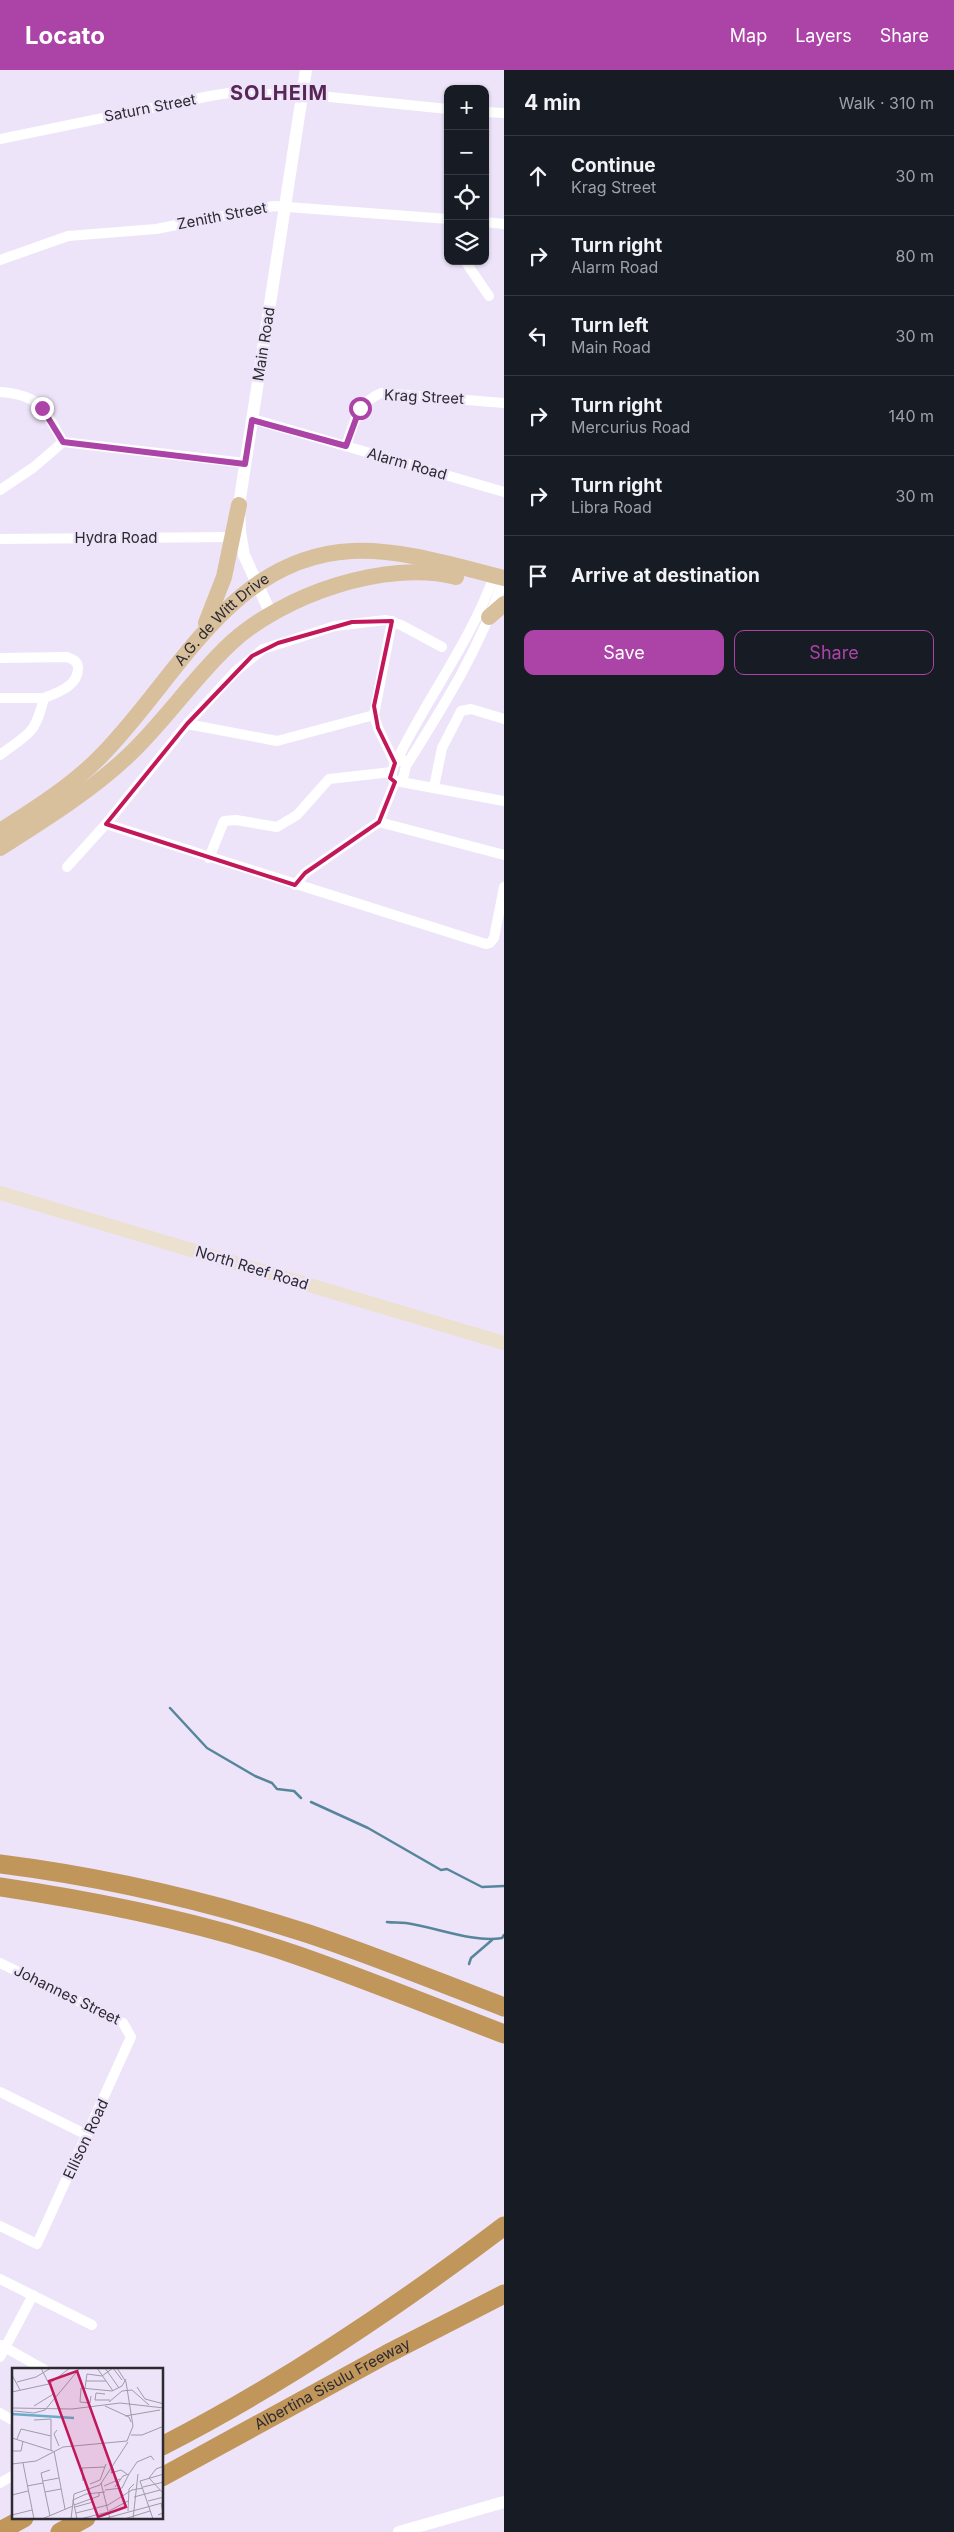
<!DOCTYPE html>
<meta charset="utf-8">
<style>
body{margin:0;font-family:Inter,sans-serif;background:#20242c;color:#f1f3f6}
.controls{position:absolute;right:15px;top:15px;display:grid;overflow:hidden;border-radius:10px;box-shadow:0 1px 4px #0004}
.controls button{width:45px;height:45px;display:grid;place-items:center;padding:0;border:0;border-bottom:1px solid #363941;background:#171b24;color:#f1f3f6;font:25px sans-serif}
.stop{position:absolute;width:15px;height:15px;margin:-11px;border:4px solid #ac44a7;border-radius:50%;background:#fff}
.stop.end{background:#ac44a7;border-color:#fff;box-shadow:0 1px 5px #0008}
.list{margin:0;padding:0;list-style:none}
h2{display:flex;justify-content:space-between;align-items:center;height:65px;margin:0;padding:0 20px;font-size:21px}
h2 small{font-size:16px;font-weight:400;color:#9ea1a6}
.list li{display:grid;grid-template-columns:32px 1fr auto;gap:15px;align-items:center;box-sizing:border-box;height:80px;padding:0 20px;border-top:1px solid #363941}
.list b{display:block;font-size:19px;white-space:nowrap}
.list p{margin:0;font-size:16px;white-space:nowrap;color:#9ea1a6}
.list em{font-size:16px;font-style:normal;color:#9ea1a6}
.actions{display:flex;gap:10px;padding:15px 20px}
.actions a{flex:1;padding:11px 0;border:1px solid #ac44a7;border-radius:10px;text-align:center;font-size:18px;color:#ac44a7}
.actions .main{background:#ac44a7;color:#fff}
.icon{flex:none;width:28px;height:28px;fill:none;stroke:currentColor;stroke-width:2;stroke-linecap:round;stroke-linejoin:round}
.map{position:relative;flex:none;width:504px;height:2462px;overflow:hidden}
header{display:flex;align-items:center;gap:30px;box-sizing:border-box;height:70px;padding:0 25px;background:#ac44a7;color:#fff}
header strong{font-size:24px}
nav{display:flex;gap:28px;margin-inline-start:auto;font-size:18px}
main{display:flex}
aside{flex:1;background:#171b24}
.map>svg:first-child{display:block}
.lines{fill:none;stroke-linecap:round;stroke-linejoin:round}
.stream{stroke:#57859c;stroke-width:2.5}
.minor{stroke:#fff;stroke-width:10}
.tertiary{stroke:#fff;stroke-width:12}
.secondary{stroke:#ece0ce;stroke-width:14}
.primary{stroke:#d9c09d;stroke-width:16}
.motorway{stroke:#c0965b;stroke-width:19}
.route{stroke:#ac44a7;stroke-width:6}
.marked{fill:none;stroke:#c2185b;stroke-width:4;stroke-linejoin:round}
.labels{text-anchor:middle;stroke-width:5;stroke-linejoin:round;paint-order:stroke}
.street-label{font-size:15px;fill:#2d2a32;stroke:#ede4f9}
.district-label{font-size:20px;font-weight:bold;letter-spacing:1px;fill:#592757;stroke:#ede4f9}
.inset-river{fill:none;stroke:#69acc9;stroke-width:2.5}
.inset-road{fill:none;stroke:#a09aa9;stroke-width:1}
.view{fill:#c2185b;fill-opacity:0.15;stroke:#c2185b;stroke-width:2.5}
.inset-edge{fill:none;stroke:#2d2a32;stroke-width:2.5}
</style>
<header>
<strong>Locato</strong>
<nav><a>Map</a><a>Layers</a><a>Share</a></nav>
</header>
<main>
<div class="map">
<svg width="504" height="2462" viewBox="0 0 504 2462">
<rect width="100%" height="100%" fill="#ede4f9"/>
<g class="lines">
<g class="stream">
<polyline points="170,1638 207,1678 255,1706 272,1713 277,1719 294,1721 301,1728"/>
<polyline points="311,1732 368,1758 441,1800 447,1799 482,1817 504,1816"/>
<path d="M387,1852C393,1853 399,1852 406,1853C435,1857 473,1873 502,1868L504,1865"/>
<polyline points="469,1894 471,1888 492,1870"/>
</g>
<g class="minor">
<polyline points="320,26 448,39"/>
<polyline points="485,42 504,43"/>
<polyline points="0,69 210,26 235,22 302,26"/>
<polyline points="485,152 504,154"/>
<polyline points="0,190 68,166 156,159 274,136 448,149"/>
<polyline points="465,191 489,226"/>
<path d="M0,322C42,325 44,340 63,372"/>
<polyline points="252,349 504,422"/>
<polyline points="63,372 245,393"/>
<path d="M346,376C354,353 357,333 381,323L504,333"/>
<polyline points="0,420 34,397 63,372"/>
<polyline points="0,469 232,467"/>
<polyline points="392,551 374,645 378,658 395,693"/>
<path d="M0,588L67,587C73,589 77,591 78,597C79,616 57,623 44,628"/>
<path d="M0,628H44C35,665 29,663 0,685"/>
<polyline points="187,654 277,671 374,645"/>
<path d="M397,690C427,628 471,571 494,506"/>
<path d="M406,696L402,689L395,693L391,705L395,712L403,709L406,696C446,632 479,580 504,508"/>
<polyline points="401,712 504,731"/>
<polyline points="434,717 442,678 461,641 471,639 504,649"/>
<polyline points="379,752 395,712"/>
<polyline points="106,754 486,874 490,873 494,868 504,817"/>
<polyline points="209,788 224,751 236,750 277,757 297,745 329,709 392,702"/>
<polyline points="67,797 106,754 187,654 236,601 263,579 335,556 386,550 401,555 442,577"/>
<polyline points="295,815 305,803 379,752 504,785"/>
<polyline points="0,1893 123,1953 131,1967 37,2174 0,2156"/>
<polyline points="0,2022 87,2065"/>
<polyline points="0,2209 92,2255"/>
<polyline points="1,2275 45,2300"/>
<polyline points="0,2287 33,2225"/>
<polyline points="0,2343 14,2351"/>
<polyline points="0,2413 14,2405"/>
</g>
<g class="tertiary">
<polyline points="271,544 244,485 240,462 239,435 306,0"/>
<polyline points="399,2462 504,2432"/>
</g>
<polyline class="secondary" points="0,1123 504,1273"/>
<g class="primary">
<polyline points="489,547 504,534"/>
<polyline points="206,553 224,507 239,435"/>
<path id="s1" d="M0,761C35,739 71,716 100,687C177,610 229,487 352,481C403,479 455,496 504,508"/>
<path d="M0,778C44,750 91,721 129,685C166,650 194,607 231,573C283,525 386,489 456,507"/>
</g>
<g class="motorway">
<path d="M0,1794C103,1807 207,1831 306,1863C373,1885 438,1912 504,1937"/>
<path d="M0,1817C101,1832 202,1852 299,1886C368,1910 436,1938 504,1964"/>
<path d="M162,2376C283,2314 396,2238 504,2156"/>
<path id="s2" d="M162,2407L387,2284L504,2224"/>
<polyline points="0,2461 24,2448"/>
<polyline points="60,2462 86,2448"/>
</g>
</g>
<g class="lines">
<polyline class="route" points="42,338 63,372 245,394 252,350 346,376 360,338"/>
</g>
<path class="marked" d="M392,551L374,636L378,658L395,693L390,708L395,712L379,752L305,803L295,815L106,754L187,654L252,586L278,573L352,552Z"/>
<g class="labels">
<g class="street-label">
<text transform="translate(150 38) rotate(-11)" y="5">Saturn Street</text>
<text transform="translate(222 146) rotate(-11)" y="5">Zenith Street</text>
<text transform="translate(264 274) rotate(-81)" y="5">Main Road</text>
<text transform="translate(424 327) rotate(3)" y="5">Krag Street</text>
<text transform="translate(407 394) rotate(16)" y="5">Alarm Road</text>
<text x="116" y="473">Hydra Road</text>
<text dy="5" stroke="none"><textPath href="#s1" startOffset="309">A.G. de Witt Drive</textPath></text>
<text transform="translate(252 1198) rotate(17)" y="5">North Reef Road</text>
<text transform="translate(67 1925) rotate(26)" y="5">Johannes Street</text>
<text transform="translate(86 2069) rotate(-65)" y="5">Ellison Road</text>
<text dy="5" stroke="none"><textPath href="#s2" startOffset="194">Albertina Sisulu Freeway</textPath></text>
</g>
<g class="district-label">
<text x="279" y="30">SOLHEIM</text>
</g>
</g>
<g transform="translate(12 2298)">
<rect width="151" height="151" fill="#ede4f9"/>
<path class="inset-river" d="M0,46L62,50"/>
<path class="inset-road" d="M85,0L101,23M93,0L107,20M0,7L8,22M74,13H94M5,14L24,9L39,0M37,16L58,0M125,19L133,31L152,36M73,20L75,6L90,8L101,0L110,12M0,24L37,16L29,0M93,26L84,25L83,32H98M79,28L78,35L68,34L69,20L100,23L110,18L114,11M97,34L110,23L120,22L137,37M22,38L43,25M93,38L117,49L119,54M0,40L60,41L108,35L152,40M2,43L22,45L33,42L68,0M113,48L148,42M22,52L39,51V82M45,62L42,66L47,78M119,67H130L152,58M0,70L41,83M5,71L9,61L39,68M0,83H9L11,73M42,83L53,141M11,95L22,151M0,96L24,93L51,79L115,73L121,58L114,14L105,0M152,98L144,101L137,110L152,126M101,100L99,105L109,102L115,106M117,106L125,94L139,88L142,92M31,113L47,110M71,113L70,100L93,99M89,115L98,151M78,116L88,112L94,96M15,118L31,115M92,118L108,111M103,119L111,108L117,106M131,119L152,114M93,122L110,120L117,106M33,124L49,121M0,127L16,123M122,129L148,122M136,133L152,129M62,137L87,128V125M63,139L81,134M97,143L116,133M116,143L117,121L122,116M64,145L96,137L120,122L131,120M0,147L20,142M146,147L151,145L149,135M38,148L29,105L38,102M30,151L61,138M59,151L62,126L88,117L116,74M65,151L61,132L74,126L93,124M68,151L96,144M91,151L150,135M112,151L138,143M121,151L126,106M141,151L128,113L152,106"/>
<path class="view" d="M65,3L114,139L86,149L37,13Z"/>
<rect width="151" height="151" class="inset-edge"/>
</g>
</svg>
<div class="controls">
<button>+</button>
<button>−</button>
<button><svg class="icon" aria-label="locate" viewBox="0 0 24 24"><circle cx="12" cy="12" r="6"/><path d="M12 2v4M12 18v4M2 12h4M18 12h4"/></svg></button>
<button><svg class="icon" aria-label="layers" viewBox="0 0 24 24"><path d="M12 4l9 5-9 5-9-5zM3 14l9 5 9-5"/></svg></button>
</div>
<div class="stop" style="left:360px;top:338px"></div>
<div class="stop end" style="left:42px;top:338px"></div>
</div>
<aside>
<h2>4 min<small>Walk · 310 m</small></h2>
<ul class="list">
<li><svg class="icon" aria-label="ahead" viewBox="0 0 24 24"><path d="M12 20V5M6 11l6-6 6 6"/></svg><div><b>Continue</b><p>Krag Street</p></div><em>30 m</em></li>
<li><svg class="icon" aria-label="right" viewBox="0 0 24 24"><path d="M7 20v-9h11M14 6l5 5-5 5"/></svg><div><b>Turn right</b><p>Alarm Road</p></div><em>80 m</em></li>
<li><svg class="icon" aria-label="left" viewBox="0 0 24 24"><path d="M17 20v-9H6M10 6l-5 5 5 5"/></svg><div><b>Turn left</b><p>Main Road</p></div><em>30 m</em></li>
<li><svg class="icon" aria-label="right" viewBox="0 0 24 24"><path d="M7 20v-9h11M14 6l5 5-5 5"/></svg><div><b>Turn right</b><p>Mercurius Road</p></div><em>140 m</em></li>
<li><svg class="icon" aria-label="right" viewBox="0 0 24 24"><path d="M7 20v-9h11M14 6l5 5-5 5"/></svg><div><b>Turn right</b><p>Libra Road</p></div><em>30 m</em></li>
<li><svg class="icon" aria-label="arrive" viewBox="0 0 24 24"><path d="M6 21V4h12l-3 4 3 4H6"/></svg><div><b>Arrive at destination</b></div></li>
</ul>
<div class="actions"><a class="main">Save</a><a>Share</a></div>
</aside>
</main>
